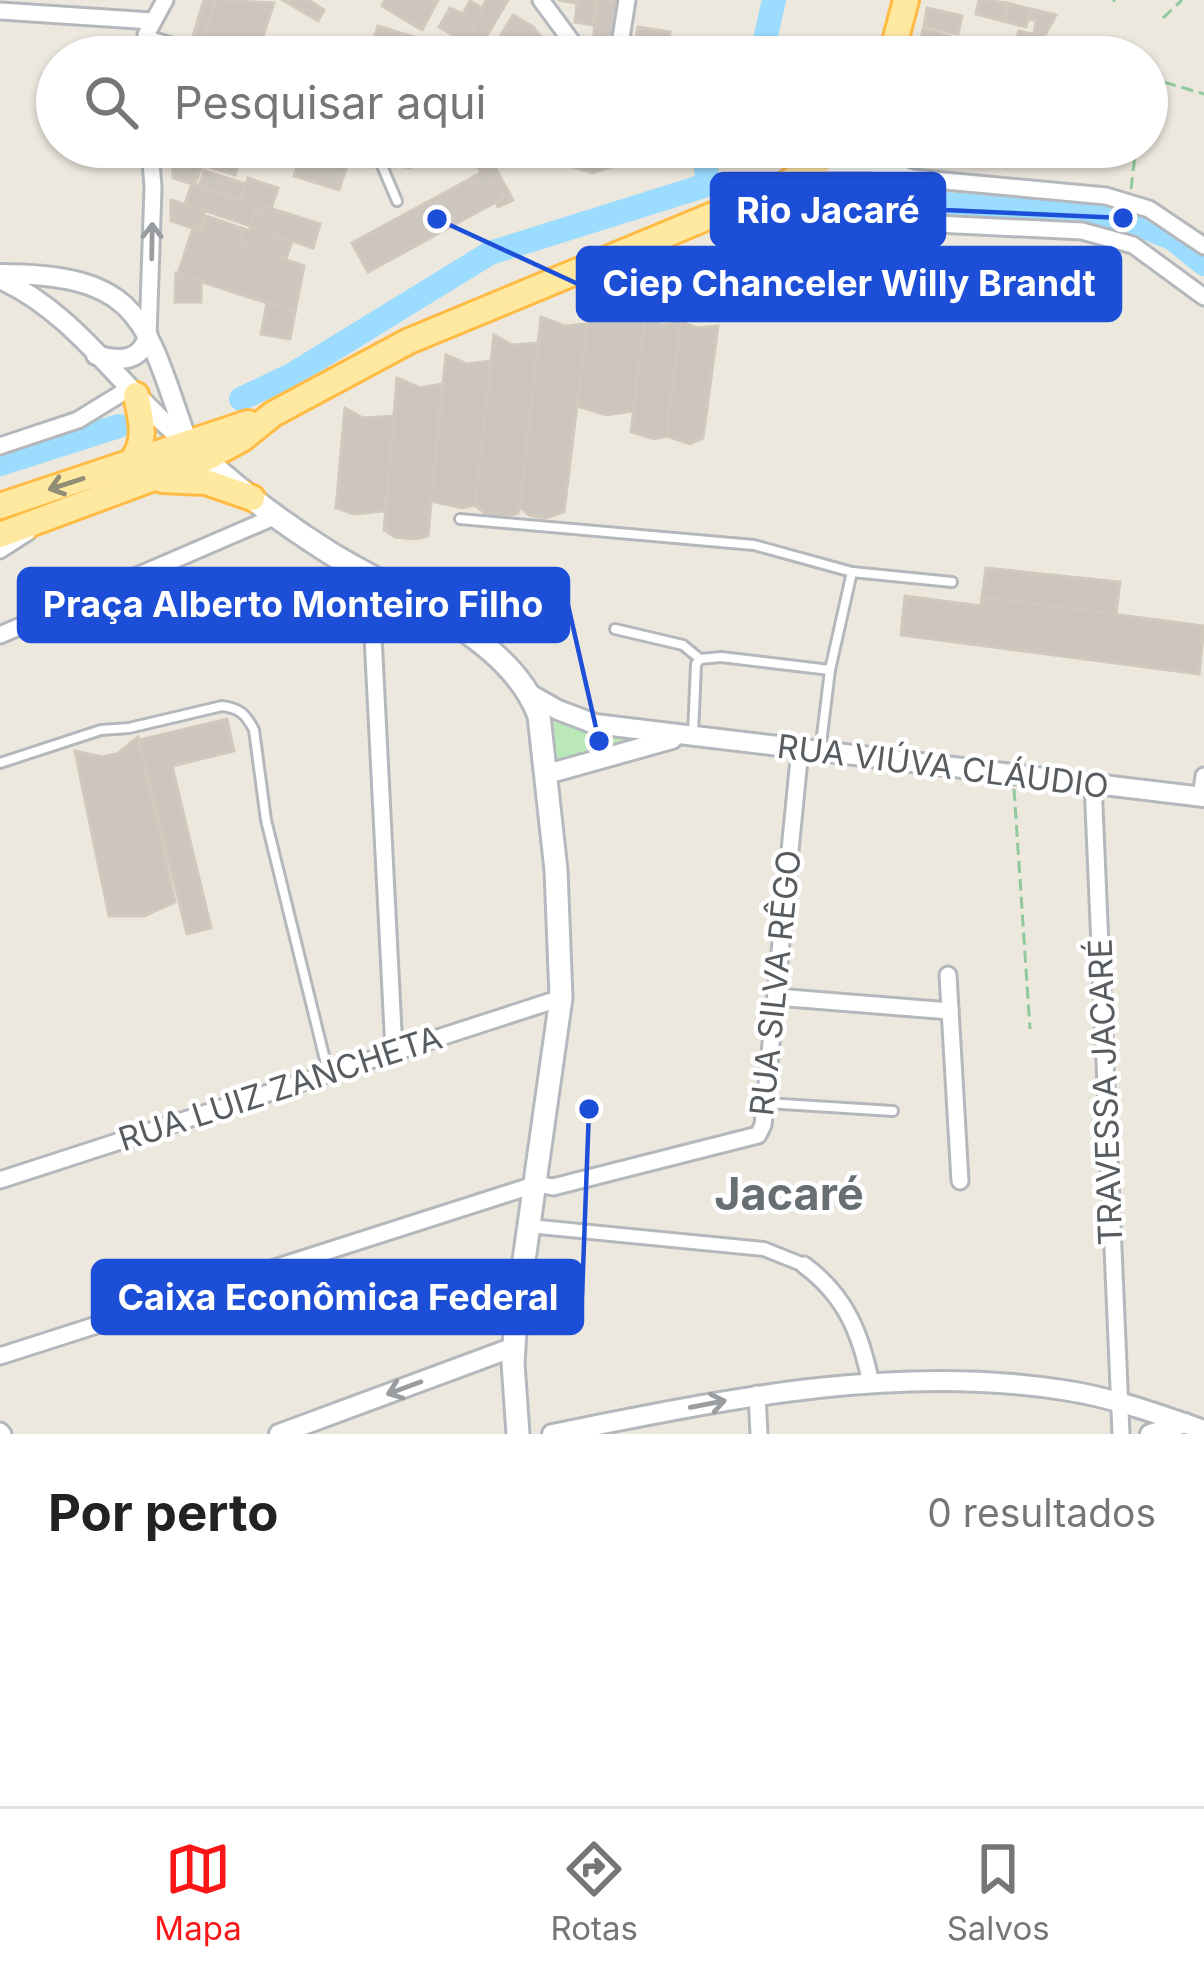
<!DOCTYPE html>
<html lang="pt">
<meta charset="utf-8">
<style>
body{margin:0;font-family:Inter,sans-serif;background:#f2f2f2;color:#222}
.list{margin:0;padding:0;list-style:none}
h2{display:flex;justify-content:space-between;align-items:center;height:156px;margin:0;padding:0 48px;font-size:51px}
h2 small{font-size:39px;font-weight:400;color:#767676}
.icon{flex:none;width:66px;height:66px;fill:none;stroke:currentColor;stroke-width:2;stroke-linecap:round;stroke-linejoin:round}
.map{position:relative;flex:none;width:1204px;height:1434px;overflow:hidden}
.search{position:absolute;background:#fff;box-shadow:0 3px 9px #0004;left:36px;right:36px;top:36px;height:132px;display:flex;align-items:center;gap:30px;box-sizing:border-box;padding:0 42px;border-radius:66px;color:#767676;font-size:45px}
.sheet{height:372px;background:#fff}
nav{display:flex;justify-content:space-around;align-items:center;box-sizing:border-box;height:168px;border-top:3px solid #e0e0e0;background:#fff;font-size:33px;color:#767676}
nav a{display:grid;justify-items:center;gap:6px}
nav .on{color:#fa1617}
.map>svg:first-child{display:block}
.green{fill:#bbe8b7}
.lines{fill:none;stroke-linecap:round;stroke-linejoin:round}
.river{stroke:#9bdcff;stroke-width:24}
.building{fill:#ccc6bf;stroke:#d2c9bc;stroke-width:3}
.service-casing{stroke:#b4b8bd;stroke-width:14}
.pedestrian-casing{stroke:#b4b8bd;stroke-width:18}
.minor-casing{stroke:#b4b8bd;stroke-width:21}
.tertiary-casing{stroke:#b4b8bd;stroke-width:24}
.secondary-casing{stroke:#b4b9bf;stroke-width:27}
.primary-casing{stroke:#fb4;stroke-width:30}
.path{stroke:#90c99b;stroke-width:3;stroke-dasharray:12 6;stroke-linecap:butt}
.service{stroke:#fff;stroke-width:8}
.pedestrian{stroke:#fff;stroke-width:12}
.minor{stroke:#fff;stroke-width:15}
.tertiary{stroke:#fff;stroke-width:18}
.secondary{stroke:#fff;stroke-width:21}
.primary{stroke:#ffe8a0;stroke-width:24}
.oneway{stroke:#9a9da0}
.oneway2{stroke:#928d77}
.labels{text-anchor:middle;stroke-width:9;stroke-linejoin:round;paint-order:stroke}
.street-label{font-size:33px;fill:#575c61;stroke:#fff}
.district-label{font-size:45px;font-weight:bold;fill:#686f73;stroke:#fff}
.leader{fill:none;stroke:#1d4ed8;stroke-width:4.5}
.callout-dot{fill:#1d4ed8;stroke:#fff;stroke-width:4.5}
.callout{fill:#1d4ed8;stroke:#1d4ed8;stroke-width:4.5}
.callout-label{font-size:36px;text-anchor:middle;font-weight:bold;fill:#fff}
</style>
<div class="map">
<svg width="1204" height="1434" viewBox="0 0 1204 1434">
<rect width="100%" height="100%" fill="#ede8de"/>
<polygon class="green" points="548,720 584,731 642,736 648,741 555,762"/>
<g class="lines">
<g class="river">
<polyline points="761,57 774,0"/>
<polyline points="818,194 1123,218 1173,239 1204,264"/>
<polyline points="241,399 293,374 490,253 710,184 706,170 709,147"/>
<polyline points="0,464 119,426"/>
</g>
</g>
<g class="building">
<polygon points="204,0 216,0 203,40 193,36"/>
<polygon points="216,0 274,3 256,57 203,40"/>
<polygon points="283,0 308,0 324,10 318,21"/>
<polygon points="385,0 438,0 422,30 382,6"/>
<polygon points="508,0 479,49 466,43 486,0"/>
<polygon points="558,0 596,0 593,25 575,22 577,3"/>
<polygon points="596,0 623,0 615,53 593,50"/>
<polygon points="979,0 1008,3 1003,21 976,14"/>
<polygon points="470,1 484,9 466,43 439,27 450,8 463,14"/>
<polygon points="1011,4 1031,9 1026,27 1003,21"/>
<polygon points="927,8 962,16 958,34 924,26"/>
<polygon points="1031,9 1056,15 1044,37 1034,34 1036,20 1028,19"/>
<polygon points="513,15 533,27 544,40 522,57 488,57"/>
<polygon points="378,26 462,52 461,57 368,57"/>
<polygon points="638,27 670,32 668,43 636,39"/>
<polygon points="923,29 950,36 946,54 919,47"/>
<polygon points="1019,31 1043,37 1034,57 1012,51"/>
<polygon points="263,38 273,38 322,57 256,57"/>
<polygon points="719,38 744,42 743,57 717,54"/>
<polygon points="304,147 353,147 339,190 294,176"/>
<polygon points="394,147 420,147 423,152 419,163 410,168 398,165 392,155"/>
<polygon points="515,147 608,147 620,164 592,173"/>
<polygon points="214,154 239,161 235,175 210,167"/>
<polygon points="173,156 202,165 195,185 173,178"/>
<polygon points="491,160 513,200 498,207 496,202 503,198 488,169 481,172 478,167"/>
<polygon points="488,169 503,198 368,272 352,243"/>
<polygon points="204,171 246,184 241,199 199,186"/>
<polygon points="248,178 278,188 271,209 241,199"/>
<polygon points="192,184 266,207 264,215 255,212 251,226 185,204"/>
<polygon points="171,200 205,211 199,230 171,221"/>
<polygon points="266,207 320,224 313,248 251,226 255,212 264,215"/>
<polygon points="206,216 244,229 240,245 201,231"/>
<polygon points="251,226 292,241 286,259 240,245 244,229 249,231"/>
<polygon points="193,228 304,266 295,312 178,274"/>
<polygon points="176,273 201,281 201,302 175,302"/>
<polygon points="267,303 295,312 290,339 261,334"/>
<polygon points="589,311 614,322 645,319 633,411 606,415 577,406"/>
<polygon points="645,316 663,325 681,322 666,436 654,439 631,432"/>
<polygon points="541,317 565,326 587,324 564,512 545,518 529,515 520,507"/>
<polygon points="681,322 697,328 718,326 703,438 690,444 666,436"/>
<polygon points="494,335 512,345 538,343 520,507 518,513 505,517 487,515 475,505"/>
<polygon points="446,355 467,364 491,361 475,505 462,508 431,501"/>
<polygon points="397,378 420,388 442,384 428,536 415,539 395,537 384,530"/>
<polygon points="345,408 363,418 394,416 385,511 354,514 336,508"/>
<polygon points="986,568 1120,582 1116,614 982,597"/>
<polygon points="905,596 981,606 982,597 1204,626 1199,674 901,635"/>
<polygon points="227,719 234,751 172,766 211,928 187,934 139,740"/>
<polygon points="138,737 175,902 144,916 109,916 75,751 102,757 117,754"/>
</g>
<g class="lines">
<g class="service-casing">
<g id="service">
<polyline points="147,35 218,57"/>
<polyline points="146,40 159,57"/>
<polyline points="374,147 397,201"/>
<polyline points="496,147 515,153"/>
<polyline points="460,519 754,545 852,572 830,670"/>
<polyline points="852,572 952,582"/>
<polyline points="615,629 683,645 700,659"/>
<polyline points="693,735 696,664 700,659 721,657 830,670 820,752"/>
<path d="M0,763L101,730L129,728L222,706C239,708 246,714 254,730L266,820L328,1072"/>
<polyline points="766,1103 893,1111"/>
</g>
</g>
<g class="pedestrian-casing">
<polyline id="pedestrian" points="529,1226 764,1249 804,1265"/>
</g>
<g class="minor-casing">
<g id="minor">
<polyline points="541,0 583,57"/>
<polyline points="0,11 152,21"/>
<polyline points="145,57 146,35 165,0"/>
<polyline points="618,57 627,0"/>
<polyline points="819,164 872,164 912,178 1106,196 1149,209 1204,246"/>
<polyline points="730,214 1082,231 1133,245 1204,297"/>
<polyline points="148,336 153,188 150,147"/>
<polyline points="0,446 78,420 130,388"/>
<polyline points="0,550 28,532"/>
<polyline points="370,577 394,1051"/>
<polyline points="0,635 276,516"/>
<polyline points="1093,783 1121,1434"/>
<polyline points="1201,797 1204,776"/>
<polyline points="948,975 960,1181"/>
<polyline points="776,997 950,1011"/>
<polyline points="0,1180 561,998"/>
<path d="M804,1265C846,1296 861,1334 871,1384"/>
<polyline points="0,1356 537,1184 553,1187 758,1135 763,1125 800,749"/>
<polyline points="757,1394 759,1434"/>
<polyline points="0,1431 3,1434"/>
</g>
</g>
<g class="tertiary-casing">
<g id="tertiary">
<path d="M0,274C145,274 145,323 188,443"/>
<path d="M0,279C75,312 123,391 185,441"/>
<path d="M96,355C119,362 141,362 148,336"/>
<polyline points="528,693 558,710 595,724 1204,797"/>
<polyline points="547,774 672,739"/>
<polyline points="279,1434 514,1347"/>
<path d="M552,1434C719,1401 891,1363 1063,1390C1111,1397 1158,1414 1204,1430"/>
<polyline points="1150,1434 1185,1423"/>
</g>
</g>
<g class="secondary-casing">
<path id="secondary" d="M198,452C238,490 284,524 330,553C398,595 510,636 539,716L556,870L561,998L516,1317L513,1363L518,1434"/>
</g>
<g class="primary-casing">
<g id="primary">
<polyline points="891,57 906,0"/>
<path d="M131,462C148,441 141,419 136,395"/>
<polyline points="162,480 206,482 252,498"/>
<polyline points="0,506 248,423"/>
<polyline points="0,535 205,459 242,439 273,414 409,341 783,186 839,147"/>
</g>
</g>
<g class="path">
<polyline points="1114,2 1114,0"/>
<polyline points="1163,18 1182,0"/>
<polyline points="1147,77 1204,94"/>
<polyline points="1147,123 1164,86"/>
<polyline points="1131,189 1136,147"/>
<polyline points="1014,789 1030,1029"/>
</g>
<use href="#service" class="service"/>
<use href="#pedestrian" class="pedestrian"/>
<use href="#minor" class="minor"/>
<use href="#tertiary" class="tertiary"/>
<use href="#secondary" class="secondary"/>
<use href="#primary" class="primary"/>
</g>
<defs><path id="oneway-shaft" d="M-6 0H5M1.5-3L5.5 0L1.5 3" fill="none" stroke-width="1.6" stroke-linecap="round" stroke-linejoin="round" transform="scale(3)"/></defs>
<g class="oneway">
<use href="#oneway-shaft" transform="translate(152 241) rotate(-89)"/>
<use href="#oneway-shaft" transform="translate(404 1388) rotate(160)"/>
<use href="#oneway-shaft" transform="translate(708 1404) rotate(-11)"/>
</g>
<use class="oneway2" href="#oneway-shaft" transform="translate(66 484) rotate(162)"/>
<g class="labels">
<g class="street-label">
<text transform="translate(943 766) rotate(7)" y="12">RUA VIÚVA CLÁUDIO</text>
<text transform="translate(775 983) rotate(-84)" y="12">RUA SILVA RÊGO</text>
<text transform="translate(280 1088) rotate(-18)" y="12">RUA LUIZ ZANCHETA</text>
<text transform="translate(1105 1092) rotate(-92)" y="12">TRAVESSA JACARÉ</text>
</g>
<g class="district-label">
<text x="789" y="1210">Jacaré</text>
</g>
</g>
<path class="leader" d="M1123 218L944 210M437 219L578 284M599 741L568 605M589 1109L582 1297"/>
<g class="callout-dot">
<circle cx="1123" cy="218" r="12"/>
<circle cx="437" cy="219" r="12"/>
<circle cx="599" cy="741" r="12"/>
<circle cx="589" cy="1109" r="12"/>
</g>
<g class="callout">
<rect x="712" y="174" width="232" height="72" rx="12"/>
<rect x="578" y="248" width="542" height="72" rx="12"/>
<rect x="19" y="569" width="549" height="72" rx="12"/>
<rect x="93" y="1261" width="489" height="72" rx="12"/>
</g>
<g class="callout-label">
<text x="828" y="223">Rio Jacaré</text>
<text x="849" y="296">Ciep Chanceler Willy Brandt</text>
<text x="293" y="617">Praça Alberto Monteiro Filho</text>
<text x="338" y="1310">Caixa Econômica Federal</text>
</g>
</svg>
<div class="search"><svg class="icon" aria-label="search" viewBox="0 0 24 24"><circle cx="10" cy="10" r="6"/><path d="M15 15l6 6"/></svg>Pesquisar aqui</div>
</div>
<section class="sheet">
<h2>Por perto<small>0 resultados</small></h2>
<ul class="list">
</ul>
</section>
<nav>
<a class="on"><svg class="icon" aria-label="map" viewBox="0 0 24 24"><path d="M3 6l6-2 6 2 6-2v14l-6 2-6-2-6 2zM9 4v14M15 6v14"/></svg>Mapa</a>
<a><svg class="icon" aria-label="directions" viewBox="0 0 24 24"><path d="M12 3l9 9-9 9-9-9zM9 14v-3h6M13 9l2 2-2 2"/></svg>Rotas</a>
<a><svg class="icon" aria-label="saved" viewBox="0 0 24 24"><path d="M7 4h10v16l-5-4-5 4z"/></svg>Salvos</a>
</nav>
